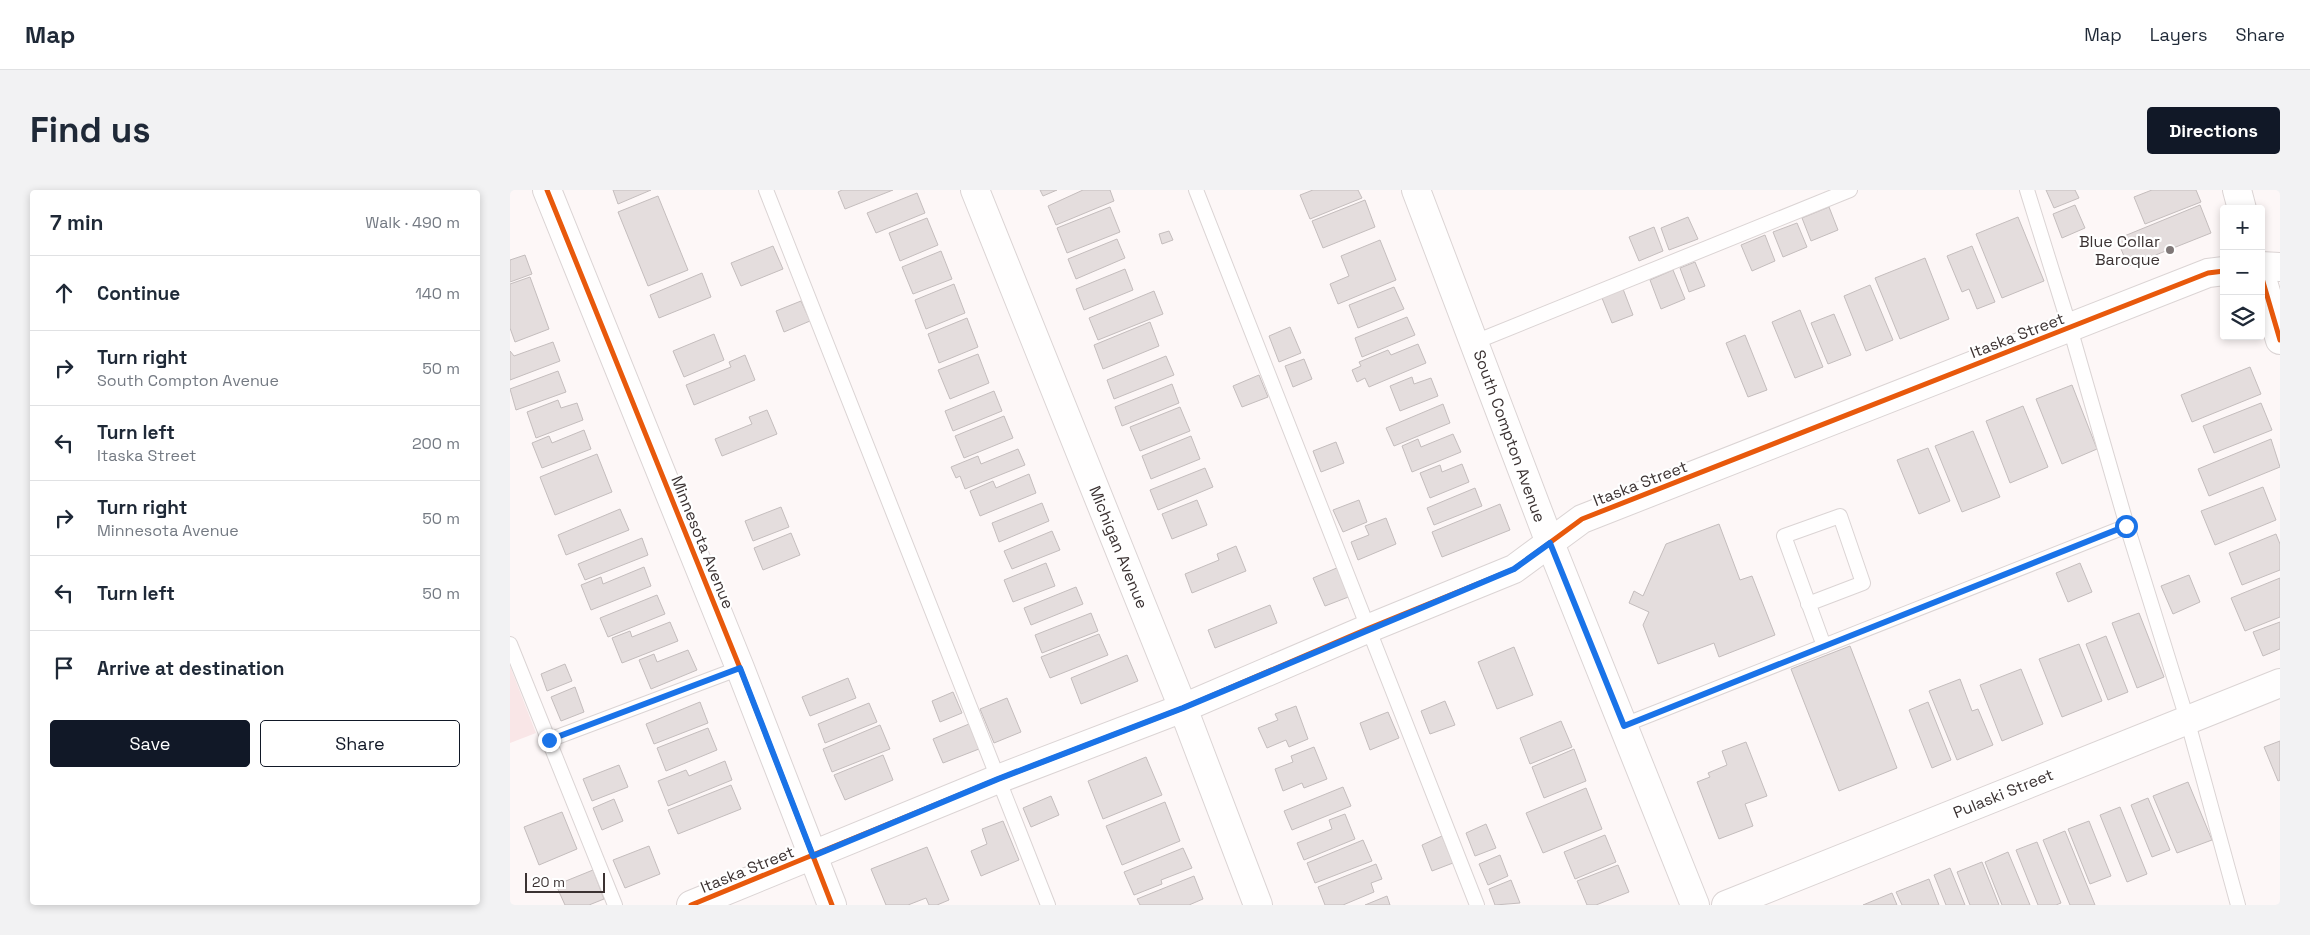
<!DOCTYPE html>
<meta charset="utf-8">
<style>
body{margin:0;font-family:"Space Grotesk",sans-serif;background:#f2f2f3;color:#1f2937}
.controls{position:absolute;right:15px;top:15px;display:grid;overflow:hidden;border-radius:5px;box-shadow:0 2px 8px #0003}
.controls button{width:45px;height:45px;display:grid;place-items:center;padding:0;border:0;border-bottom:1px solid #e0e1e3;background:#fff;color:#1f2937;font:25px sans-serif}
.scale{position:absolute;left:15px;bottom:12px;width:80px;box-sizing:border-box;padding-left:5px;border:2px solid #3b3232;border-top:0;font-size:14px;line-height:18px;white-space:nowrap;color:#3b3232;-webkit-text-stroke:4px #fff;paint-order:stroke}
.stop{position:absolute;width:15px;height:15px;margin:-11px;border:4px solid #1a73e8;border-radius:50%;background:#fff}
.stop.end{background:#1a73e8;border-color:#fff;box-shadow:0 1px 5px #0008}
.list{margin:0;padding:0;list-style:none}
h2{display:flex;justify-content:space-between;align-items:center;height:65px;margin:0;padding:0 20px;font-size:21px}
h2 small{font-size:16px;font-weight:400;color:#747a83}
.list li{display:grid;grid-template-columns:32px 1fr auto;gap:15px;align-items:center;box-sizing:border-box;height:75px;padding:0 20px;border-top:1px solid #e0e1e3}
.list b{display:block;font-size:19px;white-space:nowrap}
.list p{margin:0;font-size:16px;white-space:nowrap;color:#747a83}
.list em{font-size:16px;font-style:normal;color:#747a83}
.actions{display:flex;gap:10px;padding:15px 20px}
.actions a{flex:1;padding:11px 0;border:1px solid #111827;border-radius:5px;text-align:center;font-size:18px;color:#111827}
.actions .main{background:#111827;color:#fff}
.icon{flex:none;width:28px;height:28px;fill:none;stroke:currentColor;stroke-width:2;stroke-linecap:round;stroke-linejoin:round}
.map{position:relative;flex:none;width:1770px;height:715px;overflow:hidden;border-radius:5px}
header{display:flex;align-items:center;gap:30px;box-sizing:border-box;height:70px;padding:0 25px;background:#fff;border-bottom:1px solid #e0e1e3}
header strong{font-size:24px}
nav{display:flex;gap:28px;margin-inline-start:auto;font-size:18px}
.intro{display:flex;align-items:center;justify-content:space-between;box-sizing:border-box;height:120px;padding:0 30px}
h1{margin:0;font-size:35px}
.button{padding:12px 22px;border-radius:5px;background:#111827;color:#fff;font-size:18px;font-weight:700}
main{display:flex;gap:30px;padding:0 30px}
aside{flex:1;background:#fff;border-radius:5px;box-shadow:0 2px 8px #0003}
.map>svg:first-child{display:block}
.green{fill:#f9e6e7}
.building{fill:#e4dddd;stroke:#c4bdbd}
.lines{fill:none;stroke-linecap:round;stroke-linejoin:round}
.service-casing{stroke:#dbd4d4;stroke-width:16}
.minor-casing{stroke:#dbd4d4;stroke-width:30}
.tertiary-casing{stroke:#dbd4d4;stroke-width:30}
.service{stroke:#fffefe;stroke-width:14}
.minor{stroke:#fffefe;stroke-width:28}
.tertiary{stroke:#fffefe;stroke-width:28}
.cycleway-casing{stroke:#fff;stroke-width:8}
.cycleway{stroke:#e8590c;stroke-width:5}
.route{stroke:#1a73e8;stroke-width:6}
.poi-dot{fill:#7f7777;stroke:#fff;stroke-width:2}
.labels{text-anchor:middle;stroke-width:4.5;stroke-linejoin:round;paint-order:stroke}
.poi-label{font-size:16px;fill:#3b3232;stroke:#fff;text-anchor:end}
.street-label{font-size:16px;fill:#3b3232;stroke:#fff}
</style>
<header>
<strong>Map</strong>
<nav><a>Map</a><a>Layers</a><a>Share</a></nav>
</header>
<div class="intro"><h1>Find us</h1><a class="button">Directions</a></div>
<main>
<aside>
<h2>7 min<small>Walk · 490 m</small></h2>
<ul class="list">
<li><svg class="icon" aria-label="ahead" viewBox="0 0 24 24"><path d="M12 20V5M6 11l6-6 6 6"/></svg><div><b>Continue</b></div><em>140 m</em></li>
<li><svg class="icon" aria-label="right" viewBox="0 0 24 24"><path d="M7 20v-9h11M14 6l5 5-5 5"/></svg><div><b>Turn right</b><p>South Compton Avenue</p></div><em>50 m</em></li>
<li><svg class="icon" aria-label="left" viewBox="0 0 24 24"><path d="M17 20v-9H6M10 6l-5 5 5 5"/></svg><div><b>Turn left</b><p>Itaska Street</p></div><em>200 m</em></li>
<li><svg class="icon" aria-label="right" viewBox="0 0 24 24"><path d="M7 20v-9h11M14 6l5 5-5 5"/></svg><div><b>Turn right</b><p>Minnesota Avenue</p></div><em>50 m</em></li>
<li><svg class="icon" aria-label="left" viewBox="0 0 24 24"><path d="M17 20v-9H6M10 6l-5 5 5 5"/></svg><div><b>Turn left</b></div><em>50 m</em></li>
<li><svg class="icon" aria-label="arrive" viewBox="0 0 24 24"><path d="M6 21V4h12l-3 4 3 4H6"/></svg><div><b>Arrive at destination</b></div></li>
</ul>
<div class="actions"><a class="main">Save</a><a>Share</a></div>
</aside>
<div class="map">
<svg width="1770" height="715" viewBox="0 0 1770 715">
<rect width="100%" height="100%" fill="#fdf7f7"/>
<polygon class="green" points="0,476 26,543 0,553"/>
<g class="building">
<polygon points="103,0 141,0 108,14"/>
<polygon points="332,0 383,0 335,19 328,2"/>
<polygon points="530,0 547,0 533,6"/>
<polygon points="573,0 600,0 604,11 546,35 538,16"/>
<polygon points="803,0 848,0 852,8 800,29 790,5"/>
<polygon points="1536,0 1565,0 1569,8 1544,18"/>
<polygon points="1642,0 1686,0 1691,12 1635,34 1624,7"/>
<polygon points="407,3 415,23 366,43 357,23"/>
<polygon points="148,6 178,80 138,96 108,22"/>
<polygon points="855,10 865,37 813,58 802,31"/>
<polygon points="1565,15 1575,38 1552,48 1543,24"/>
<polygon points="1690,15 1701,43 1618,76 1607,49"/>
<polygon points="600,17 610,42 557,63 547,38"/>
<polygon points="1319,17 1328,40 1301,51 1292,28"/>
<polygon points="1178,27 1188,49 1159,60 1151,38"/>
<polygon points="1508,27 1534,91 1492,108 1466,44"/>
<polygon points="417,28 428,55 390,71 379,43"/>
<polygon points="1287,33 1297,57 1273,67 1263,42"/>
<polygon points="1144,37 1153,61 1129,71 1119,47"/>
<polygon points="659,41 663,50 652,54 649,44"/>
<polygon points="1255,45 1265,71 1242,81 1231,55"/>
<polygon points="607,49 615,68 566,89 558,69"/>
<polygon points="870,50 886,90 828,114 820,94 839,86 831,66"/>
<polygon points="263,56 273,79 231,96 221,73"/>
<polygon points="1462,56 1485,112 1467,119 1459,99 1452,102 1437,66"/>
<polygon points="431,61 442,89 403,104 392,77"/>
<polygon points="15,65 22,84 0,92 0,70"/>
<polygon points="1415,68 1439,129 1390,149 1365,88"/>
<polygon points="1185,72 1195,96 1179,102 1170,78"/>
<polygon points="615,79 623,100 574,120 566,99"/>
<polygon points="1163,80 1175,109 1151,119 1140,90"/>
<polygon points="192,83 201,107 149,128 140,105"/>
<polygon points="20,87 39,139 5,152 0,138 0,94"/>
<polygon points="444,94 455,123 416,139 405,110"/>
<polygon points="1360,95 1383,150 1356,161 1334,106"/>
<polygon points="884,97 894,119 848,138 839,115"/>
<polygon points="1113,99 1123,125 1102,133 1092,108"/>
<polygon points="644,101 653,124 588,150 579,128"/>
<polygon points="291,111 300,131 274,142 266,121"/>
<polygon points="1290,120 1313,177 1285,188 1262,132"/>
<polygon points="1324,124 1341,165 1318,174 1301,133"/>
<polygon points="897,127 905,145 852,167 845,148"/>
<polygon points="457,128 468,157 429,173 418,144"/>
<polygon points="640,132 649,156 593,179 584,155"/>
<polygon points="780,137 791,163 769,172 759,146"/>
<polygon points="204,144 214,170 174,187 163,161"/>
<polygon points="1235,145 1257,200 1238,207 1216,153"/>
<polygon points="43,152 50,171 0,190 0,161 4,166"/>
<polygon points="908,154 916,173 859,197 855,188 847,192 842,180 851,176 849,172 878,160 881,165"/>
<polygon points="468,164 479,193 440,209 428,180"/>
<polygon points="235,165 245,190 184,215 176,195 221,177 219,172"/>
<polygon points="656,166 664,185 604,209 597,190"/>
<polygon points="794,169 802,189 783,197 775,176"/>
<polygon points="1740,177 1751,204 1682,232 1671,205"/>
<polygon points="48,181 56,202 6,220 0,199"/>
<polygon points="749,185 758,207 732,217 723,196"/>
<polygon points="902,187 904,194 921,188 928,206 890,221 880,196"/>
<polygon points="662,194 669,213 612,236 605,217"/>
<polygon points="1562,195 1587,259 1552,274 1526,209"/>
<polygon points="484,201 492,221 443,241 435,221"/>
<polygon points="48,210 51,218 67,213 73,230 26,248 17,222"/>
<polygon points="1751,213 1762,240 1704,263 1693,236"/>
<polygon points="933,214 940,233 884,256 876,238"/>
<polygon points="1513,216 1538,277 1500,293 1476,231"/>
<polygon points="670,217 680,241 630,261 620,237"/>
<polygon points="257,220 267,244 212,266 205,249 242,234 239,227"/>
<polygon points="494,226 503,248 454,268 445,246"/>
<polygon points="74,240 81,259 32,278 22,253 39,246 42,253"/>
<polygon points="1463,241 1490,307 1452,322 1425,256"/>
<polygon points="943,244 951,262 902,282 892,256 908,249 911,257"/>
<polygon points="681,246 690,269 641,289 632,266"/>
<polygon points="1761,249 1770,277 1699,306 1688,279"/>
<polygon points="826,252 834,273 811,282 803,261"/>
<polygon points="1418,258 1440,311 1409,324 1387,270"/>
<polygon points="508,259 515,275 455,299 450,286 446,288 441,277 468,266 471,274"/>
<polygon points="87,264 102,302 45,325 30,287"/>
<polygon points="952,274 959,292 920,308 910,283 930,275 932,282"/>
<polygon points="695,278 703,297 648,320 640,300"/>
<polygon points="519,284 526,303 470,326 460,301 483,291 486,298"/>
<polygon points="1753,297 1766,330 1705,355 1691,321"/>
<polygon points="965,298 972,316 924,335 917,318"/>
<polygon points="687,310 697,335 662,349 652,324"/>
<polygon points="849,310 857,332 833,342 823,320"/>
<polygon points="532,313 539,331 489,352 482,333"/>
<polygon points="990,314 1000,340 932,367 922,342"/>
<polygon points="271,317 279,337 243,351 235,331"/>
<polygon points="110,319 119,340 56,365 48,345"/>
<polygon points="876,328 886,354 848,370 841,352 859,345 855,336"/>
<polygon points="1209,334 1230,390 1242,386 1265,445 1209,467 1204,453 1148,474 1133,435 1139,422 1119,413 1124,401 1133,406 1156,354"/>
<polygon points="542,341 550,360 502,379 494,361"/>
<polygon points="281,343 290,365 253,380 244,358"/>
<polygon points="1766,344 1770,354 1770,380 1732,395 1719,363"/>
<polygon points="132,348 138,365 75,390 68,374"/>
<polygon points="726,356 736,381 682,403 675,384 709,370 707,364"/>
<polygon points="536,373 545,396 503,412 494,390"/>
<polygon points="1570,373 1582,402 1558,412 1546,383"/>
<polygon points="134,377 141,396 81,420 71,395 91,387 93,394"/>
<polygon points="829,377 841,406 815,416 803,388"/>
<polygon points="1679,385 1690,412 1663,424 1651,396"/>
<polygon points="1770,388 1770,427 1735,441 1721,408"/>
<polygon points="566,397 573,414 521,435 514,418"/>
<polygon points="147,405 155,424 98,447 90,428"/>
<polygon points="760,415 767,433 705,458 698,440"/>
<polygon points="581,423 588,441 532,463 525,445"/>
<polygon points="1629,423 1654,487 1627,498 1602,433"/>
<polygon points="160,432 168,451 112,473 102,448 120,441 122,447"/>
<polygon points="1770,432 1770,459 1753,466 1743,442"/>
<polygon points="589,444 598,465 540,488 531,467"/>
<polygon points="1596,446 1618,502 1598,510 1576,454"/>
<polygon points="1569,454 1592,511 1552,527 1529,469"/>
<polygon points="1340,456 1387,578 1329,601 1281,479"/>
<polygon points="1004,457 1023,505 987,519 968,472"/>
<polygon points="178,460 187,480 141,499 129,470 144,464 147,472"/>
<polygon points="617,465 628,491 571,514 561,488"/>
<polygon points="55,474 62,491 37,501 31,484"/>
<polygon points="1511,479 1533,534 1492,551 1470,495"/>
<polygon points="338,488 346,508 300,526 292,507"/>
<polygon points="1450,489 1462,521 1468,519 1483,555 1447,570 1419,501"/>
<polygon points="65,497 74,522 51,531 41,507"/>
<polygon points="443,502 452,523 430,532 422,511"/>
<polygon points="497,508 511,542 484,553 470,519"/>
<polygon points="935,511 945,535 920,544 911,521"/>
<polygon points="190,512 198,533 144,554 136,534"/>
<polygon points="1418,512 1441,570 1422,578 1399,520"/>
<polygon points="359,513 367,532 315,553 308,534"/>
<polygon points="786,516 798,549 779,557 776,550 757,558 748,538 768,530 765,524"/>
<polygon points="878,522 889,548 860,560 850,533"/>
<polygon points="1051,531 1062,557 1020,574 1010,548"/>
<polygon points="459,534 469,559 433,573 423,549"/>
<polygon points="370,535 380,559 322,582 313,559"/>
<polygon points="198,538 207,560 156,581 147,558"/>
<polygon points="1770,551 1770,590 1768,591 1754,557"/>
<polygon points="1236,552 1257,606 1235,614 1243,636 1209,649 1187,592 1200,587 1198,583 1217,575 1212,561"/>
<polygon points="804,557 817,589 794,598 792,593 773,601 765,579 783,572 781,566"/>
<polygon points="1064,559 1076,591 1034,608 1022,577"/>
<polygon points="373,565 383,590 335,610 324,585"/>
<polygon points="636,567 652,605 593,629 578,591"/>
<polygon points="215,571 222,590 158,616 148,591 176,580 179,586"/>
<polygon points="109,575 118,597 82,611 73,589"/>
<polygon points="1678,592 1702,650 1667,663 1643,606"/>
<polygon points="221,595 231,619 168,644 158,620"/>
<polygon points="833,597 841,616 782,640 774,621"/>
<polygon points="1076,598 1092,639 1033,663 1016,623"/>
<polygon points="541,606 549,625 521,637 513,618"/>
<polygon points="1638,608 1660,660 1642,667 1621,615"/>
<polygon points="104,609 113,631 92,640 83,618"/>
<polygon points="655,612 670,651 612,675 596,636"/>
<polygon points="1610,617 1637,684 1617,692 1590,625"/>
<polygon points="52,622 67,659 29,675 14,637"/>
<polygon points="835,624 845,649 794,670 787,653 822,639 819,630"/>
<polygon points="493,631 509,670 471,686 461,661 477,654 472,639"/>
<polygon points="1579,631 1601,686 1580,694 1558,639"/>
<polygon points="976,634 986,658 965,666 956,643"/>
<polygon points="1555,641 1585,715 1560,715 1533,650"/>
<polygon points="1095,645 1106,672 1065,689 1054,662"/>
<polygon points="932,646 943,673 922,681 912,655"/>
<polygon points="853,650 862,671 805,693 797,673"/>
<polygon points="1527,652 1551,713 1546,715 1528,715 1506,660"/>
<polygon points="139,656 150,684 115,698 103,670"/>
<polygon points="417,657 439,710 427,715 419,715 416,708 398,715 376,715 361,679"/>
<polygon points="673,658 682,678 651,690 652,694 624,705 614,682"/>
<polygon points="1498,662 1520,715 1492,715 1475,672"/>
<polygon points="990,665 998,686 978,695 969,674"/>
<polygon points="1472,672 1489,715 1460,715 1447,682"/>
<polygon points="866,674 872,689 861,693 864,702 833,715 815,715 808,697"/>
<polygon points="1108,675 1119,702 1086,715 1077,715 1067,691"/>
<polygon points="1440,678 1455,715 1436,715 1424,685"/>
<polygon points="83,680 94,709 79,715 55,715 46,695"/>
<polygon points="684,686 693,709 679,715 630,715 627,709"/>
<polygon points="1419,689 1429,715 1392,715 1386,702"/>
<polygon points="1001,690 1010,713 985,715 979,699"/>
<polygon points="1382,703 1387,715 1353,715"/>
<polygon points="877,706 880,715 855,715"/>
</g>
<g class="lines">
<g class="service-casing">
<g id="service">
<polyline points="256,0 538,715"/>
<polyline points="686,0 967,715"/>
<polyline points="1517,0 1560,138 1617,336 1677,529 1728,715"/>
<polyline points="965,152 1340,0"/>
<polyline points="1298,414 1353,393 1330,326 1274,346 1314,456"/>
<polyline points="0,454 105,715"/>
<polyline points="1114,535 1617,336"/>
<polyline points="39,550 230,478"/>
</g>
</g>
<g class="minor-casing">
<g id="minor">
<polyline points="37,0 230,478 322,715"/>
<polyline points="465,0 673,518 748,715"/>
<polyline points="906,0 1040,353 1185,715"/>
<polyline points="1751,76 1770,77"/>
<polyline points="181,715 488,589 673,518 857,439 1004,379 1072,329 1698,83 1714,81"/>
<polyline points="1216,715 1770,493"/>
</g>
</g>
<g class="tertiary-casing">
<g id="tertiary">
<polyline points="1727,0 1732,19"/>
<polyline points="1751,85 1770,150"/>
</g>
</g>
<use href="#service" class="service"/>
<use href="#minor" class="minor"/>
<use href="#tertiary" class="tertiary"/>
<g class="cycleway-casing">
<g id="cycleway">
<polyline points="37,0 230,478 322,715"/>
<polyline points="1751,85 1770,150"/>
<polyline points="181,715 488,589 673,518 857,439 1004,379 1072,329 1698,83 1714,81"/>
</g>
</g>
<use href="#cycleway" class="cycleway"/>
</g>
<g class="lines">
<polyline class="route" points="39,550 230,478 303,666 488,589 673,518 1004,379 1040,353 1114,536 1616,336"/>
</g>
<circle class="poi-dot" cx="1660" cy="60" r="5"/>
<g class="labels">
<g class="poi-label">
<text x="1650" y="57">Blue Collar<tspan x="1650" dy="18">Baroque</tspan></text>
</g>
<g class="street-label">
<text transform="translate(1507 145) rotate(-21)" y="6">Itaska Street</text>
<text transform="translate(1000 246) rotate(70)" y="6">South Compton Avenue</text>
<text transform="translate(1130 293) rotate(-21)" y="6">Itaska Street</text>
<text transform="translate(193 352) rotate(68)" y="6">Minnesota Avenue</text>
<text transform="translate(609 357) rotate(68)" y="6">Michigan Avenue</text>
<text transform="translate(1493 603) rotate(-22)" y="6">Pulaski Street</text>
<text transform="translate(237 679) rotate(-22)" y="6">Itaska Street</text>
</g>
</g>
</svg>
<div class="controls">
<button>+</button>
<button>−</button>
<button><svg class="icon" aria-label="layers" viewBox="0 0 24 24"><path d="M12 4l9 5-9 5-9-5zM3 14l9 5 9-5"/></svg></button>
</div>
<div class="scale">20 m</div>
<div class="stop" style="left:1616px;top:336px"></div>
<div class="stop end" style="left:39px;top:550px"></div>
</div>
</main>
